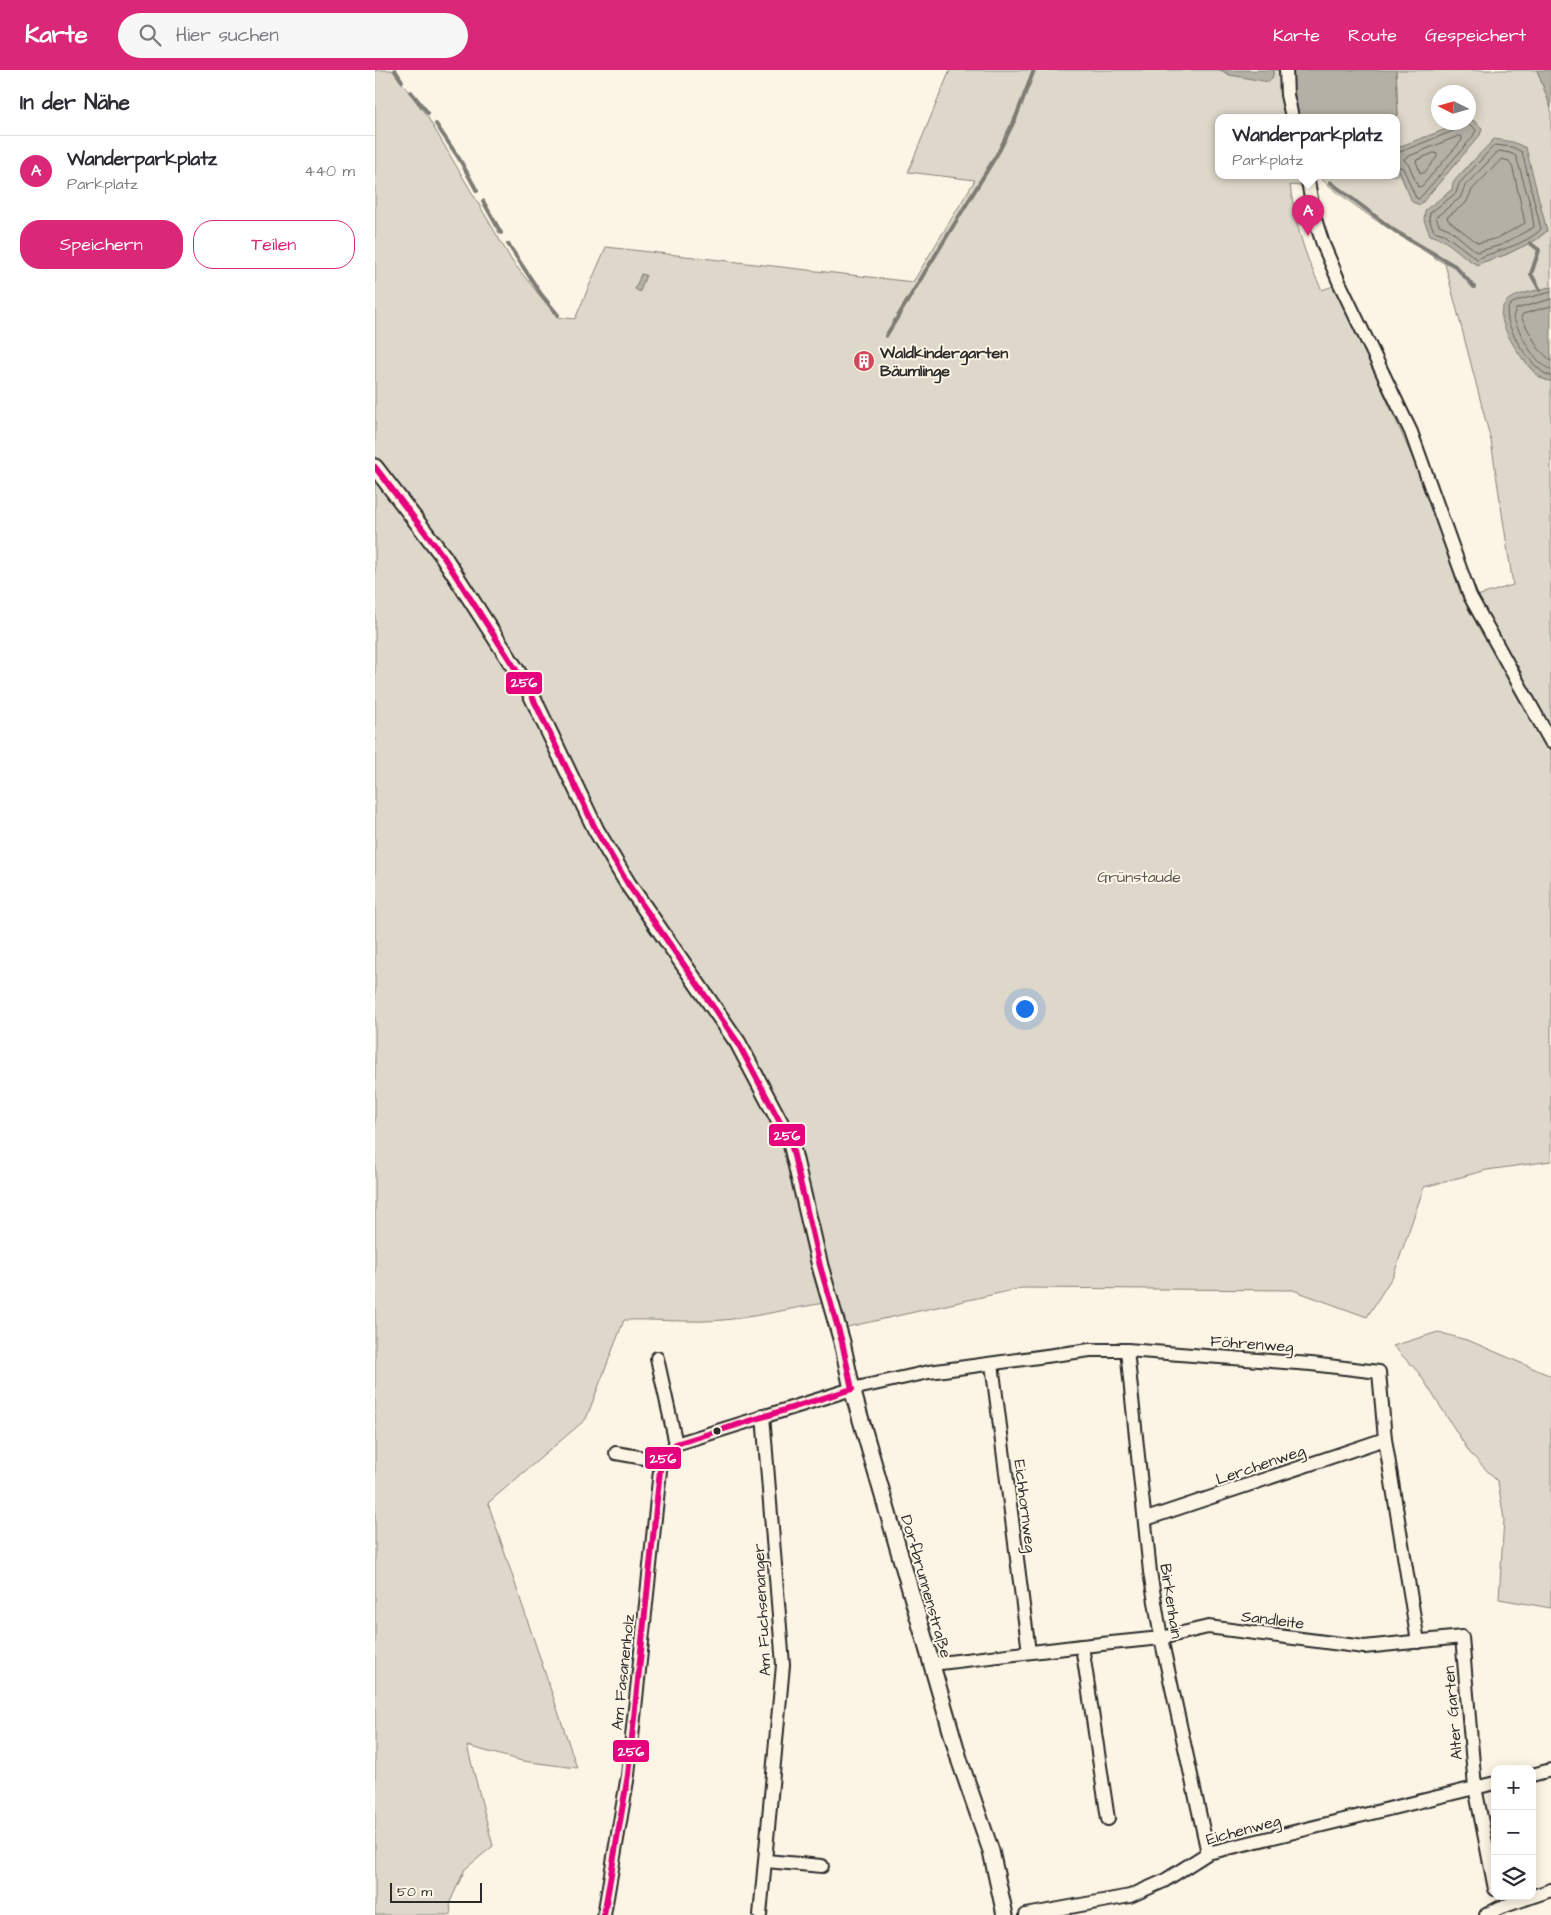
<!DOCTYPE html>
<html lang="de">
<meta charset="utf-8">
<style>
body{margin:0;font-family:"Architects Daughter",sans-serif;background:#f7f7f7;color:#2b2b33}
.controls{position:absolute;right:15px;bottom:15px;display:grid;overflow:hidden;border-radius:10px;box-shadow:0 2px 12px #0003}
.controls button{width:45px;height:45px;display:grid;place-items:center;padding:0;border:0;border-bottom:1px solid #e1e1e2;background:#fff;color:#2b2b33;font:25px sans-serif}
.compass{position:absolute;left:1056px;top:15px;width:45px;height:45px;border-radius:50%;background:#fff;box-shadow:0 2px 12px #0003;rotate:275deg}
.scale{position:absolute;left:15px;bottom:12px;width:92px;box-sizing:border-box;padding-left:5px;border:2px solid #2b2b2b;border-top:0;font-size:14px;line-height:18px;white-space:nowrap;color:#2b2b2b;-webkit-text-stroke:4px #fcf5e5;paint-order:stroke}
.you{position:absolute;left:649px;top:938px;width:18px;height:18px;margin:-12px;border:4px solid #fff;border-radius:50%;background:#1a73e8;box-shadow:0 0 0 8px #1a73e833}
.badge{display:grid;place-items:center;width:32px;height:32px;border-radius:50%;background:#db2777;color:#fff;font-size:16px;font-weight:700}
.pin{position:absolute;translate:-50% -41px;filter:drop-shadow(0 1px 2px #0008)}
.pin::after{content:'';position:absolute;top:26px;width:18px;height:15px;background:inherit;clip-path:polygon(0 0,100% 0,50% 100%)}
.popup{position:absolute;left:840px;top:44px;width:185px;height:65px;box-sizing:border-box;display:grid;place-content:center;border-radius:10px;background:#fff;filter:drop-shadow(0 1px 4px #0005);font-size:16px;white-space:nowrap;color:#7c7c81}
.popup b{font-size:19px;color:#2b2b33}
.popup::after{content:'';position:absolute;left:50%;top:100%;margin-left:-10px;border:10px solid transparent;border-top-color:#fff}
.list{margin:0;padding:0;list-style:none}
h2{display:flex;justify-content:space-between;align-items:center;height:65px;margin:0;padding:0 20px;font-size:21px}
h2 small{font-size:16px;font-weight:400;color:#7c7c81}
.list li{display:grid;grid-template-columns:32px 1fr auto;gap:15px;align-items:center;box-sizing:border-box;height:70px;padding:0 20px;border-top:1px solid #e1e1e2}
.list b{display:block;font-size:19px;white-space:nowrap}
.list p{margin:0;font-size:16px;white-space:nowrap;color:#7c7c81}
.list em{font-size:16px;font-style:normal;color:#7c7c81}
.actions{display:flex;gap:10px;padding:15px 20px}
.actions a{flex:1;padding:11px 0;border:1px solid #db2777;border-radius:20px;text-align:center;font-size:18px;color:#db2777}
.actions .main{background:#db2777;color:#fff}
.icon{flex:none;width:28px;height:28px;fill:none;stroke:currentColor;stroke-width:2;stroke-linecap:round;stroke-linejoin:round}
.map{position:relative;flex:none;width:1176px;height:1845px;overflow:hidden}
header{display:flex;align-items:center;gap:30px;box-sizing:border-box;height:70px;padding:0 25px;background:#db2777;color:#fff}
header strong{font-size:24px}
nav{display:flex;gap:28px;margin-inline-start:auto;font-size:18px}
.search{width:350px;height:45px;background:#f7f7f7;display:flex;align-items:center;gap:12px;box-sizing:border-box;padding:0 18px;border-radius:28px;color:#7c7c81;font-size:19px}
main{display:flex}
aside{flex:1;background:#fff}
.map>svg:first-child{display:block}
.green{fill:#ded8ca;stroke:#84827a;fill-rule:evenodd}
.water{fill:#b4b0a5;stroke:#7d7b74}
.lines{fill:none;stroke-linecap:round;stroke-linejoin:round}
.shore{stroke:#62605c;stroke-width:1}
.stream{stroke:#7d7b74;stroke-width:4}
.minor-casing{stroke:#2b2b2b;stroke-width:16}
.tertiary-casing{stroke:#2b2b2b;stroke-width:19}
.minor{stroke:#fcf5e5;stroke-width:12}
.tertiary{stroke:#fcf5e5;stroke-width:15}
.bus-1-casing{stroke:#fcf5e5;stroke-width:10}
.bus-1{stroke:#e5007d;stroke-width:6}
.bus-dot{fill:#2b2b2b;stroke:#fcf5e5;stroke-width:2}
.labels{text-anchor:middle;stroke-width:4;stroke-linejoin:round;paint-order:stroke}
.poi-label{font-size:16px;font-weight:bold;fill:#2b2b2b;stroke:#fcf5e5;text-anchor:start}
.park-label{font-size:16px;fill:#585653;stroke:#fcf5e5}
.street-label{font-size:16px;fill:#2b2b2b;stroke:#fcf5e5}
.line-badge{stroke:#fcf5e5;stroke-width:2}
.badge-label{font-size:14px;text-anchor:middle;font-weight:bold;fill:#fff}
</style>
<header>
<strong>Karte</strong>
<div class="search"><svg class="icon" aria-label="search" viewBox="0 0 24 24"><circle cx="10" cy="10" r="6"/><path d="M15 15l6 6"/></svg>Hier suchen</div>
<nav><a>Karte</a><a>Route</a><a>Gespeichert</a></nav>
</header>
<main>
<aside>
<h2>In der Nähe<small></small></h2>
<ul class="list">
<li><span class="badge">A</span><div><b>Wanderparkplatz</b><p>Parkplatz</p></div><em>440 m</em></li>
</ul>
<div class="actions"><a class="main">Speichern</a><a>Teilen</a></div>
</aside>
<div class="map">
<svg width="1176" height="1845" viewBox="0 0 1176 1845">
<rect width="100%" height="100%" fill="#fcf5e5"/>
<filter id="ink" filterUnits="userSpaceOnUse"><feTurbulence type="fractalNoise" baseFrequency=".02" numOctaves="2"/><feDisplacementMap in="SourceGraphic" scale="10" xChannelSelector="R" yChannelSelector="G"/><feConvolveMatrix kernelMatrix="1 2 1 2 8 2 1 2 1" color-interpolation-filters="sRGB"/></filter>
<g filter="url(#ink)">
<g class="green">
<path d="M0,0H17L52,46L137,191L182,247L200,249L231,177L538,212L600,110L533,102L575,0H845L855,5L897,8L899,0H918V18L924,47H844V105H1022V95L1030,116L1045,135L1105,65L1107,58L1099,51L1094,50V22H1064V52L1088,53L1026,76L1022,80V47H1017L1023,45L1021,0H1162L1176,38V217L1165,220L1148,289C1155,298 1164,311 1176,311V1091L1112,1100L1049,1117L1019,1204L992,1247L918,1220L647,1218L459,1260L450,1233C416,1238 382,1247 348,1250C315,1253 282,1249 249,1250L211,1349L113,1433L202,1698L147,1691L92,1676L118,1776L90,1799L75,1832L76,1845H0ZM1152,85L1172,161L1161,170L1130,185L1108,192L1103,195L1097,192L1067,168L1070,124L1077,120L1079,112L1096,92ZM944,107C983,141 1027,167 1070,194L1116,371L1138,515L1099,527L961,215L947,220C928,183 921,155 915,115L926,116L930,120V114Z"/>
<polygon points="1063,1262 1095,1271 1176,1306 1176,1538 1124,1529 1129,1449 1123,1412 1095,1383 1044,1303 1018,1276"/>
</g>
<g class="water">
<polygon points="845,0 899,0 897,8 894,12 855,5"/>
<polygon points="918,0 1021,0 1023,45 1017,47 924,47 918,18"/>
<polygon points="1162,0 1176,0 1176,38"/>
<polygon points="1094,50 1099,51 1107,58 1105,65 1045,135 1037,132 1022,95 1022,80 1026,76 1088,53 1094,52"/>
<path d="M1119,69L1138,72L1151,78L1172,161L1161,170L1130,185L1108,192L1103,195C1085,187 1076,170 1055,165L1049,150L1050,140L1077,120L1078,112Z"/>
<polygon points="266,204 271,205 265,222 260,219"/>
<path d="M1176,217V311C1158,311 1130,266 1127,249C1125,243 1127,236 1132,231C1137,225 1166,219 1176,217Z"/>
</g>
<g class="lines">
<g class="shore">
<polygon points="1084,66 1087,67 1087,70 1047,116 1043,117 1034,95 1029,90 1030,88"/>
<path d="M1120,75L1137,77L1147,82L1166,159C1153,174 1120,181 1102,189L1069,164L1059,161L1054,149L1055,143L1081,123L1084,114Z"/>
<polygon points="1124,81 1135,83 1141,86 1156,137 1159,157 1126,175 1102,182 1074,159 1064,155 1061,147 1085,128 1090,116"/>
<polyline points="1022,83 1083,59 1089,53 1097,56 1101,60 1097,68 1044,129 1041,128 1028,98 1022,96"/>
<polygon points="1059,83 1062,84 1062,87 1049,103 1045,103 1041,91"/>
<polygon points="1127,89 1134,91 1138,99 1150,153 1123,168 1103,173 1073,150 1072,147 1091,133 1097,120"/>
<path d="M1176,222C1167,225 1141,229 1135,235C1122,249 1159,304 1176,306"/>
<path d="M1176,229L1141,239L1138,247C1146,265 1157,291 1176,300"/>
<polyline points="1176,236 1148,244 1146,247 1163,278 1176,291"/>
</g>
<g class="stream">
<polyline points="20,0 27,11"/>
<polyline points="36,22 53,43"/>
<polyline points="61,54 85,90 102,121"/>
<polyline points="955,112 1020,161 1080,196 1099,217"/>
<polyline points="108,131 126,163"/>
<polyline points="1155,173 1164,180 1156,204 1165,220"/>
<polyline points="133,174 166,224 183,245"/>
<polyline points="511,266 624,81 641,47 659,0"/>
</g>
<g class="minor-casing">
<g id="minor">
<polyline points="911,0 912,25 917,47"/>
<polyline points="932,105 939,146 948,174 965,214 1036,362 1095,526 1176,672"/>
<polyline points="752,1280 775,1502 786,1568 833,1783"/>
<polyline points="282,1288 301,1374"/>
<polyline points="617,1294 654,1582"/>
<polyline points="241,1383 286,1391"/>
<polyline points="771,1449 1010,1369"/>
<polyline points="707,1576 733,1749"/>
<polyline points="557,1594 707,1576 786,1568 833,1557 989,1577 1087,1567 1100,1717 1120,1819"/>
<polyline points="1157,1705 1176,1700"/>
<polyline points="391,1791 447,1796"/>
<polyline points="229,1845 253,1705 286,1391 301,1374 477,1319 554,1302 715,1280 752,1280 936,1294 1004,1302 1010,1369 1043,1572"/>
<polyline points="385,1845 408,1595 388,1345"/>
<polyline points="651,1845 755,1826 789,1811 833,1783 1120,1713"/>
<polyline points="1111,1845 1124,1838 1176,1820"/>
</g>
</g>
<g class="tertiary-casing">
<polyline id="tertiary" points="0,397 68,486 154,620 221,760 253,814 363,973 416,1073 445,1196 467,1272 477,1319 585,1692 616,1781 630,1845"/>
</g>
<use href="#minor" class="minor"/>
<use href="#tertiary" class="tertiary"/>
<g class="bus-1-casing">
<g id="bus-1">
<polyline points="0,397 68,486 154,620 221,760 253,814 363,973 416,1073 445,1196 467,1272 477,1319"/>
<polyline points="229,1845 253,1705 286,1391 301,1374 477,1319"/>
</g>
</g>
<use href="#bus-1" class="bus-1"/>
</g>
</g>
<defs>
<g id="building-disc" transform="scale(1.125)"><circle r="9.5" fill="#d1495b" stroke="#fcf5e5"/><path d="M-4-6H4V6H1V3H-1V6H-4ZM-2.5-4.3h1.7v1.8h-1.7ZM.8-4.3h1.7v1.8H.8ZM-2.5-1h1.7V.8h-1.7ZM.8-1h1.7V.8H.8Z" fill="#fff"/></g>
</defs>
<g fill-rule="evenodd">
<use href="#building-disc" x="489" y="291"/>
</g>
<circle class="bus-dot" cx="342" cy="1361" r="4.5"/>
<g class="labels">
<g class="poi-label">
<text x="505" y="288">Waldkindergarten<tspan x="505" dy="18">Bäumlinge</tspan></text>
</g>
<g class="park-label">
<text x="764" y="812">Grünstaude</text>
</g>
<g class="street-label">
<text transform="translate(877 1273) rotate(4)" y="6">Föhrenweg</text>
<text transform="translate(885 1394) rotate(-19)" y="6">Lerchenweg</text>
<text transform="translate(651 1436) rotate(83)" y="6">Eichhornweg</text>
<text transform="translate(552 1516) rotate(74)" y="6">Dorfbrunnenstraße</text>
<text transform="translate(797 1531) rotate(81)" y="6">Birkenhain</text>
<text transform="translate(386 1540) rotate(-93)" y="6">Am Fuchsenanger</text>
<text transform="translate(898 1549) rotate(7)" y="6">Sandleite</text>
<text transform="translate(247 1602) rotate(-84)" y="6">Am Fasanenholz</text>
<text transform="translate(1077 1643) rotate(-95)" y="6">Alter Garten</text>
<text transform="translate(868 1759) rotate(-15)" y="6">Eichenweg</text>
</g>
</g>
<g class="line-badge">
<rect x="130" y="601" width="38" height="24" rx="5" fill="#e5007d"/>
<rect x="393" y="1053" width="38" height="24" rx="5" fill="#e5007d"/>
<rect x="269" y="1376" width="38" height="24" rx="5" fill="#e5007d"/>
<rect x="237" y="1669" width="38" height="24" rx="5" fill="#e5007d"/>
</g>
<g class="badge-label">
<text x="149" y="617">256</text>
<text x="412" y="1070">256</text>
<text x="288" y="1393">256</text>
<text x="256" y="1686">256</text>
</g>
</svg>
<div class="controls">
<button>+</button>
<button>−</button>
<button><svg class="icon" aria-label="layers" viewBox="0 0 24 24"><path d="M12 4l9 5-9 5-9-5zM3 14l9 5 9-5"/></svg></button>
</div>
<svg class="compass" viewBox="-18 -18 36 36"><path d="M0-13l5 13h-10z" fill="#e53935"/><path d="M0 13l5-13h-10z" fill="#7c7c81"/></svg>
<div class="scale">50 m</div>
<div class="you"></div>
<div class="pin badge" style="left:933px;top:166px">A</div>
<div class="popup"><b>Wanderparkplatz</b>Parkplatz</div>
</div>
</main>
